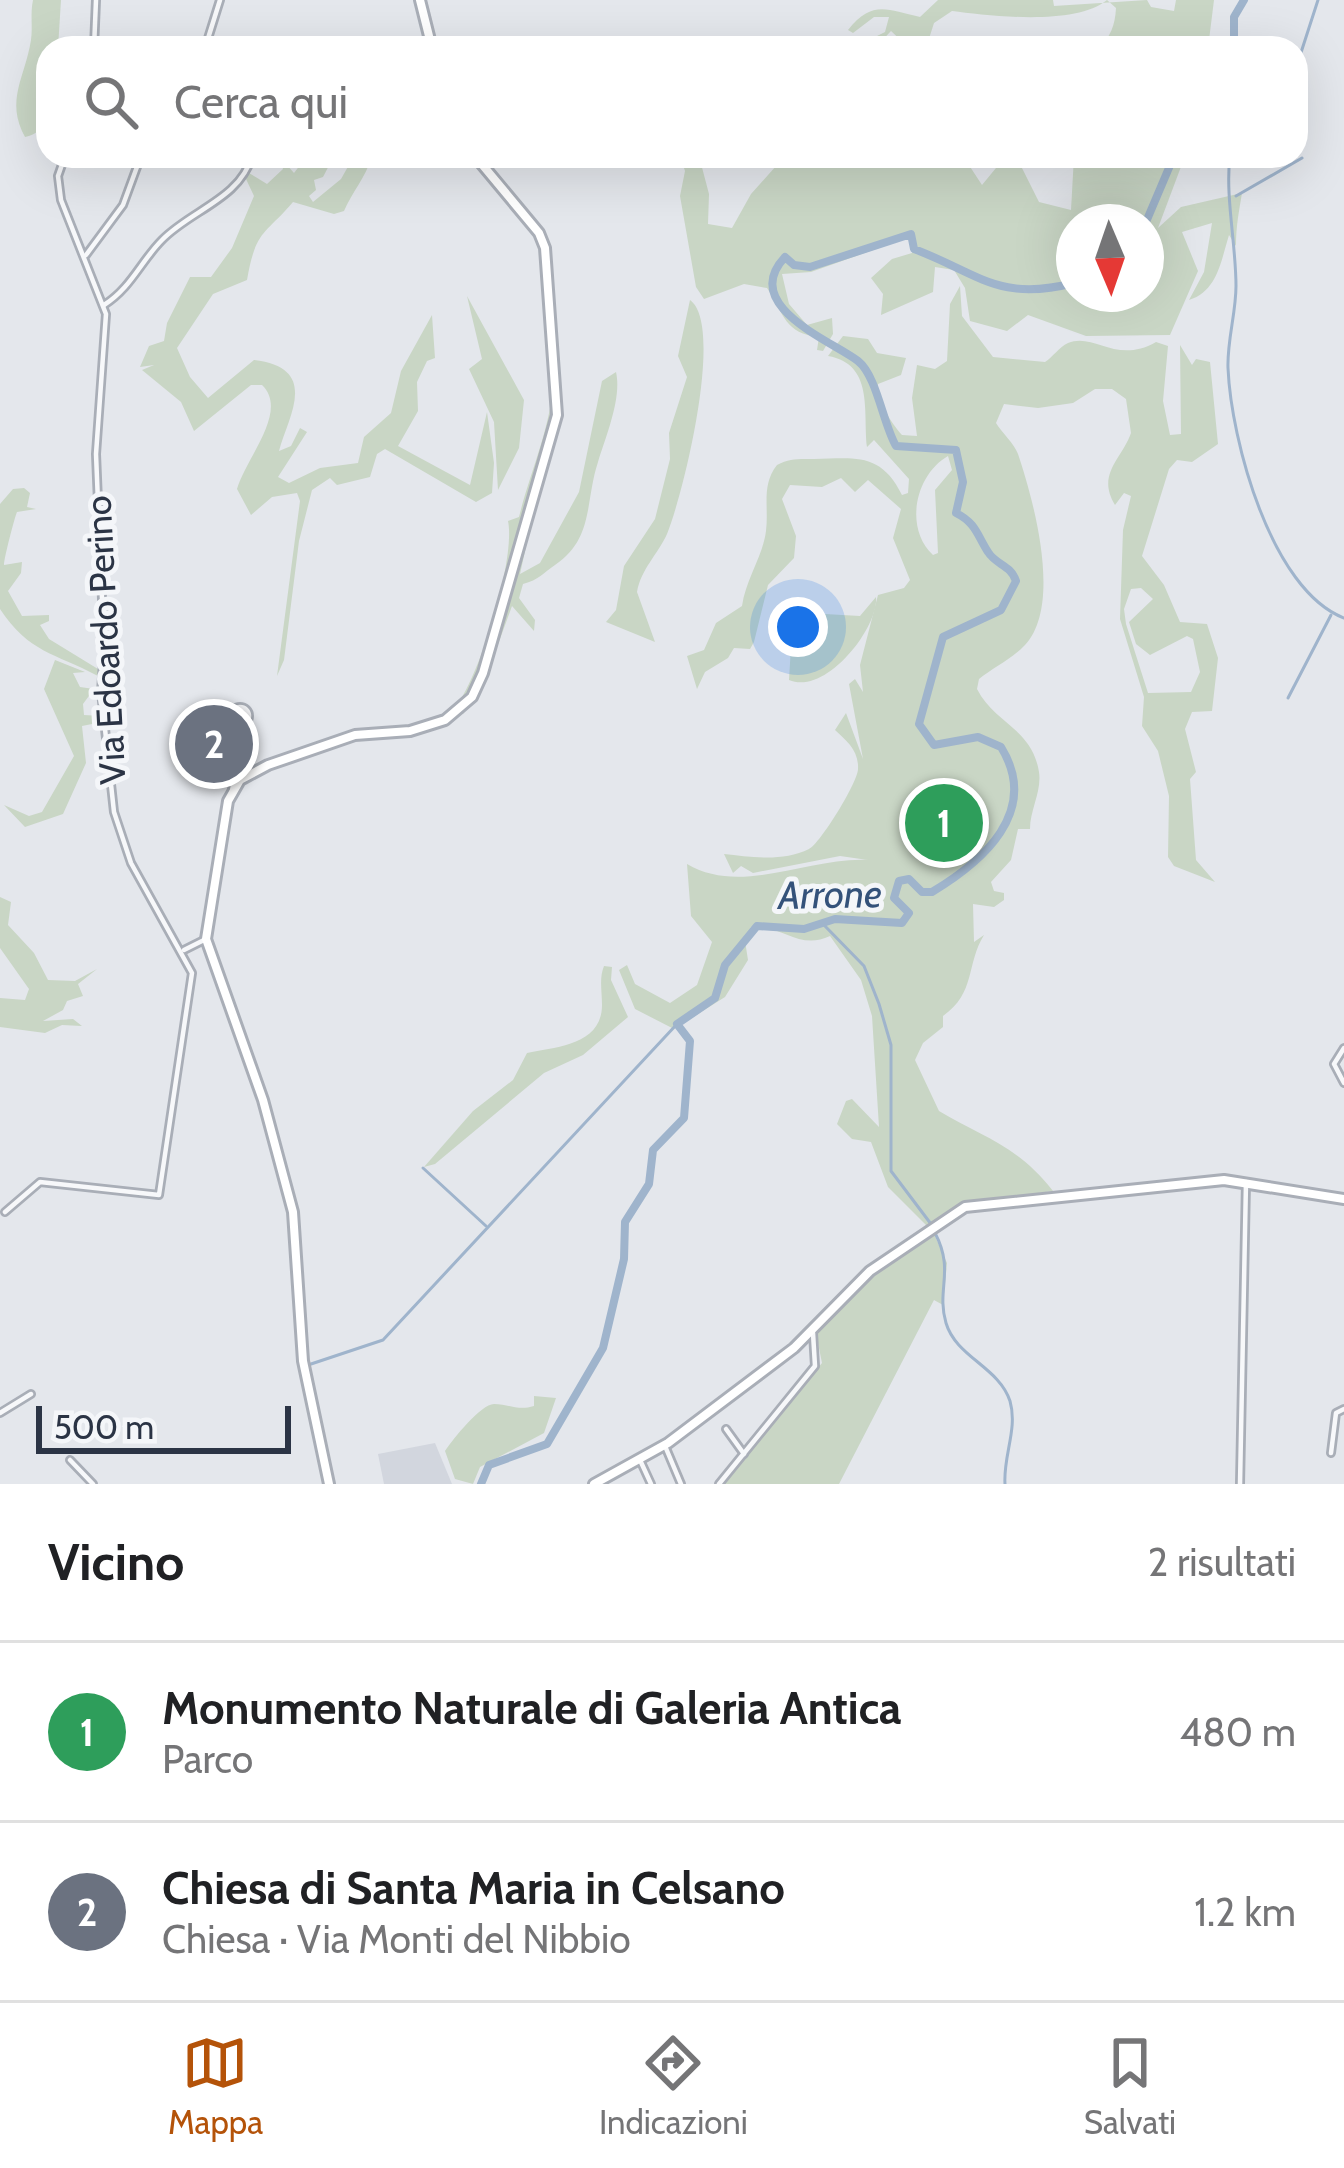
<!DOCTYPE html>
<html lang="it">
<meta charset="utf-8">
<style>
body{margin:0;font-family:Cabin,sans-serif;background:#f2f2f2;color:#202124}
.compass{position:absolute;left:1056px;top:204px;width:108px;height:108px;border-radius:50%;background:#fff;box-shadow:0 12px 48px #0002;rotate:178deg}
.scale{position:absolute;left:36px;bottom:30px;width:255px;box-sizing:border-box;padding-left:12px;border:6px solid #2b3445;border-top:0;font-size:33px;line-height:42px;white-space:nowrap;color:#2b3445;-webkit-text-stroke:9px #f4f6f9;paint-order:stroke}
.you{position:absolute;left:798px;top:627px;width:42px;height:42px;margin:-30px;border:9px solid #fff;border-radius:50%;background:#1a73e8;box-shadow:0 0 0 18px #1a73e833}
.badge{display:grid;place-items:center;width:78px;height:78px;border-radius:50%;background:#b45309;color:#fff;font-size:39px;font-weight:700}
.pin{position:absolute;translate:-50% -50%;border:6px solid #fff;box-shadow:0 3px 12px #0006}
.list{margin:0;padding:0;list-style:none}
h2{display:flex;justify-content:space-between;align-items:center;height:156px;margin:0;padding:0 48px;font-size:51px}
h2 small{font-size:39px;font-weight:400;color:#757577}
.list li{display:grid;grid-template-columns:78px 1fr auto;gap:36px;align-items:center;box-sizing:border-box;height:180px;padding:0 48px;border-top:3px solid #e0e0e0}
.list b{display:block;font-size:45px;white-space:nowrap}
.list p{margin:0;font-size:39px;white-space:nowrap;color:#757577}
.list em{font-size:39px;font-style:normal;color:#757577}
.icon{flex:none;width:66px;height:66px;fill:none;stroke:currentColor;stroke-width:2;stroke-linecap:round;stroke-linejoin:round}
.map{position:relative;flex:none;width:1344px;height:1484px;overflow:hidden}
.search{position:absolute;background:#fff;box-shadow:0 12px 48px #0002;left:36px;right:36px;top:36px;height:132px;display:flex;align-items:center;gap:30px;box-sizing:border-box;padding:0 42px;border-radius:36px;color:#757577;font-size:45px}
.sheet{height:516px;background:#fff}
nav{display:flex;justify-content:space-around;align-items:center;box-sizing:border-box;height:168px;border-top:3px solid #e0e0e0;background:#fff;font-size:33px;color:#757577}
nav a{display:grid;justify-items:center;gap:6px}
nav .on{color:#b45309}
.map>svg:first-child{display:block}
.built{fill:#d2d6de}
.green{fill:#c9d6c5;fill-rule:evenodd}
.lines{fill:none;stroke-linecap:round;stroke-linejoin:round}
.stream{stroke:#9fb4cc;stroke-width:3}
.river{stroke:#9fb4cc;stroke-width:8}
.street-casing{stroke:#a9aeb7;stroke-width:10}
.secondary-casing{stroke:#a9aeb7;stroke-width:14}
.street{stroke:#f7f8fa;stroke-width:4.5}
.secondary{stroke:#fff;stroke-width:8}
.labels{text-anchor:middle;stroke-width:10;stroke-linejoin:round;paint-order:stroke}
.street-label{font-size:36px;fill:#2b3445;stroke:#f4f6f9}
.water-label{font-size:39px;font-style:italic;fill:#34527a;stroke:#f4f6f9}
</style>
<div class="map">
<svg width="1344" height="1484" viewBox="0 0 1344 1484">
<rect width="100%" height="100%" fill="#e4e7ec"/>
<polygon class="built" points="435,1443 452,1484 384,1484 378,1454"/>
<g class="green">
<path d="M33,0H61L58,48H48C48,76 61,131 25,137C5,100 25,78 31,40C33,27 30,14 33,0Z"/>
<path d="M938,0H1053L1054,6L1147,0L1151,7L1174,11L1176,0H1214L1208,48H1098C1111,37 1115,25 1116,8L1107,0C1076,26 990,16 952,11L934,23L926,48H909L891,31L875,48H836L849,38L869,40L885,32L889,17H874L853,33L848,30C872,0 886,9 920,17Z"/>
<path d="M307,156H334L323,177L314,180L316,190L309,196L313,202L341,179L354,156H372C365,179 352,192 344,211L334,214L293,202C264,236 256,229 247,280L213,294L177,348L190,377L208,398L254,360C321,368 288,417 279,451L291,446L300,428L307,432L278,477L289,483L320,468L358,463L364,437L391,413L401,371L432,315L435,358L427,361L417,382L418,411L398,446L470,485L487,412L494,463L492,493L476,502L385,449L377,454L370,477L337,485L330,478L312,490L299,541L284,660L277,676L300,501L297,493L272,497L251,515L237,489C247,456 289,411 262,385H251L194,431L181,402L142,370L154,365L140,367L149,346L164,341L167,323L190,277H211L232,248L254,196L246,179L249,173L267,184L283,169L280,157L294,173Z"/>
<path d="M680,156H699L709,194L708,224L732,228L751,194L785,156H888L940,165L963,156L982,185L1005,157L1016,156L1039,202L1071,210L1074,156H1185L1158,228L1181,207L1242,193C1239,211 1236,226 1236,246L1229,235C1221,260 1218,291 1189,300L1204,272L1212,223L1182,232L1198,271L1170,335L1086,336L1028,315L1007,331L970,321L965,288L954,270L935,267L933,292L881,315L883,294L871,278L892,259L912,253L913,244L907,238L811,272L782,274L789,304L807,325L832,318L833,334L823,351L817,350L819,337C785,334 784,314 767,288L744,284L704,299L696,287L680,196L685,171ZM1146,222V294H1074V222Z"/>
<path d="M960,286L962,316L993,357L1045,362C1053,357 1059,347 1068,343C1094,332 1116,365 1156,342L1168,346L1163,401L1170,435L1181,434L1180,345L1192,365L1196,359L1210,362L1218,444L1192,462L1177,460L1169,469L1142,556L1164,585L1180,622L1207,624L1218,658L1212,711L1192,712L1185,729L1196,772L1190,779L1196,860L1215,882L1174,866L1168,857L1169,796L1158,751L1142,726L1144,697L1120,619L1123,530L1131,496L1124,493L1115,505C1096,474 1122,459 1131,433L1126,399L1112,389H1095L1073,403L1038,408L1004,404L996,423C1002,433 1014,443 1018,454C1033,499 1063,604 1025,645C1013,658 993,668 979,679L977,689C995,724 1032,728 1039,772C1042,791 1030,810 1030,829H1018L1011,860L991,882L994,891L1004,893V900L994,907L973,904L974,942L984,935C966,964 976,993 943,1016V1027L923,1043L915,1060L939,1111C983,1137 1018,1146 1053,1191L972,1202L929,1228L888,1187L871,1142L852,1139L837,1124L846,1101L852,1099L879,1127L872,1016L861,980L830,936C799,951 782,924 751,927L745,941L748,960L725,997L674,1029L635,1009L619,970L627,965L635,984L670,1003L697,985L712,942L691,916L687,864C741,896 808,857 868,860L840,856L753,873L741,866L733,873L724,854C751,857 783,862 809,849C820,844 858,782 858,769C859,751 847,741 835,730L846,713L863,759L849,684L855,679L863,692L860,665L878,595L904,588L910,580L893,538L901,509L868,480L855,492L841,478L822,487L790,485L782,499L796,536L794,558L768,585L754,642L750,649L734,648L728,658L705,672L697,689L687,656L704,650L716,623L742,606C746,579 763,556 766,531C769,507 761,485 777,465C790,458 799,459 814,459C855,458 881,452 902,495L908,493L909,479L874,440L867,447C863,411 874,364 828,356L843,336L868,339L877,353L906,358L901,375L878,384C876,399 891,423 902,435L917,436L912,398L917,365L935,369L947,361L950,304ZM948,456L952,470L935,490L938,553L933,555C904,528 915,475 948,456ZM1141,588L1153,599L1129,622L1136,644L1150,655L1187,636L1193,639L1200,672L1191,692L1148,693L1126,624L1124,609L1131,589Z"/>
<polygon points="467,296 524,400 519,448 498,490 494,422 469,369 482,359"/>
<path d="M690,300C725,325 683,495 667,534C658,554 641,569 637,592L655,642L606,622L616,610L624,566L655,519L670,459L669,433L687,377L678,356Z"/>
<path d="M616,372C622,398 606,436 598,462C585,501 594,539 555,565C543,573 539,580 523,584L519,598L535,620L534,631L512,606L481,691L463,714L452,712C479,682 516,559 508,521L519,517C531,469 551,428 554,377V419L520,574L540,563L579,492L602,381Z"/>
<path d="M24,488L30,493L27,507L36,509L17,512C15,516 4,558 4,565L22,562L21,573L8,591L22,616L49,615V621L40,625L49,639L98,669V676C55,653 29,653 0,609V504L13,489Z"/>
<path d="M876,597C879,627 826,696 789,680L791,646L825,614L860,616Z"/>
<polygon points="55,660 85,672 73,673 80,687 94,689 83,704 84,715 101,716 102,722 82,726 86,763 63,814 25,827 4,805 29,816 42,812 74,756 44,689"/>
<polygon points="0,897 11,902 8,925 34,953 48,980 75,981 97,969 78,984 83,996 67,1001 63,1010 43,1021 73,1019 82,1026 62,1025 45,1033 0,1027 0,998 25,1000 29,989 0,948"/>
<path d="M604,966L612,967L611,980L628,1017L583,1055L544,1073L435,1164L424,1167L473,1111L513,1080L527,1053C556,1047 602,1045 602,1005C602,991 599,978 604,966Z"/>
<polygon points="934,1234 947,1263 943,1305 934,1300 839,1484 723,1484 822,1363 816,1333 877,1271"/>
<path d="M534,1396L556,1398L544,1433L480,1467L473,1484L455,1479L445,1451C453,1439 481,1404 494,1404C509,1404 518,1411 534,1406Z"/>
</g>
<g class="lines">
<g class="stream">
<polyline points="1296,68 1318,0"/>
<path d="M1230,156C1225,196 1236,244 1236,286C1236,313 1227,341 1228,368C1231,440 1271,590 1344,618"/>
<polyline points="1236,196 1302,158"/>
<polyline points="1288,698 1331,615"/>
<polyline points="823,924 864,966 879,1004 891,1045 891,1171 931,1224"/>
<polyline points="423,1168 486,1226"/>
<path d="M935,1233C955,1271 936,1289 946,1323C956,1357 999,1367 1010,1401C1018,1429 1003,1456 1005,1484"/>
<polyline points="311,1364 383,1340 677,1024"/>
</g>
<g class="river">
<polyline points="1234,48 1234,17 1244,0"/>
<polyline points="1146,222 1174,156"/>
<polyline points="1146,258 1152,276 1146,290"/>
<path d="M481,1484L489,1465L547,1444L603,1348L624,1259L625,1222L649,1184L653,1150L684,1118L690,1041L677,1024L715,998L725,965L757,926L804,929L835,919L902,923L909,913L894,898L899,881L909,879L922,892H932C982,862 1041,812 1001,747L978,737L934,745L919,724L943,637L1001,610L1016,581C1011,565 996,565 988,552C977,535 976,523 956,513L963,482L956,450L896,446C883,424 877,376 858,361C832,341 739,306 785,257L794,265L810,267L911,234L914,249C980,274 998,302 1074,283"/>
</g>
<g class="street-casing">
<g id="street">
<polyline points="94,48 96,0"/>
<polyline points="205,48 220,0"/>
<polyline points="86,255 123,205 141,156"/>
<path d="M104,305C131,288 141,261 162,240C191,210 240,199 252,156"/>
<circle cx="240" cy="716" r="9"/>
<polyline points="239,744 247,740 245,725"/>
<polyline points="221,745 228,745 231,731"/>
<polyline points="232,791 243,726"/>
<polyline points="184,950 206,939"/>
<polyline points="1344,1048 1334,1064 1344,1083"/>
<polyline points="5,1212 40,1182 159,1195 192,973 131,863 114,812 101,692 104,647 96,454 106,314 61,200 58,176 65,156"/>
<polyline points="0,1413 31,1394"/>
<polyline points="726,1429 744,1454"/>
<polyline points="665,1446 681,1484"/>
<polyline points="1331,1453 1336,1413 1344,1409"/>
<polyline points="70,1460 93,1484"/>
<polyline points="640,1460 651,1484"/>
<polyline points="719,1484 815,1366 813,1333"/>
<polyline points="1240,1484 1246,1182"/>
</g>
</g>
<g class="secondary-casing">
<g id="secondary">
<polyline points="420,0 432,48"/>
<polyline points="329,1484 303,1361 293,1212 263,1100 206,939 228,801 240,780 268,765 355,735 410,731 445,720 472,697 483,673 557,415 545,248 539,233 475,156"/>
<polyline points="594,1484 668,1443 794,1348 870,1271 965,1207 1224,1180 1344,1199"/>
</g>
</g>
<use href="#street" class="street"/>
<use href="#secondary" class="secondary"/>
</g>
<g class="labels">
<g class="street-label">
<text transform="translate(105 640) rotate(-93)" y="13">Via Edoardo Perino</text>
</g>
<g class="water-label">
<text transform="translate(830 894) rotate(-1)" y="14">Arrone</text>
</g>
</g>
</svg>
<svg class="compass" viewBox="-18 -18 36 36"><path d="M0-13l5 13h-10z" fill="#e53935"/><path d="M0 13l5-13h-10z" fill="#757577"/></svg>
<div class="scale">500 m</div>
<div class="you"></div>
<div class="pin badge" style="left:944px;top:823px;background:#2e9e5b">1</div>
<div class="pin badge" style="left:214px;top:744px;background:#6b7280">2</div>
<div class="search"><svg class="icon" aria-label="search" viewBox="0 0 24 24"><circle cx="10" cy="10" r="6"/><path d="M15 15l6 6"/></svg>Cerca qui</div>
</div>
<section class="sheet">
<h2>Vicino<small>2 risultati</small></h2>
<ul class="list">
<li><span class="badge" style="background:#2e9e5b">1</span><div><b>Monumento Naturale di Galeria Antica</b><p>Parco</p></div><em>480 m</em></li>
<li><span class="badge" style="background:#6b7280">2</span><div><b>Chiesa di Santa Maria in Celsano</b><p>Chiesa · Via Monti del Nibbio</p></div><em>1.2 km</em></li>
</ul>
</section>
<nav>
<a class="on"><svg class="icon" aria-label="map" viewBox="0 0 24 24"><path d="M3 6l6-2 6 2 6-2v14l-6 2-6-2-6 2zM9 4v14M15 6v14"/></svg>Mappa</a>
<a><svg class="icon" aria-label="directions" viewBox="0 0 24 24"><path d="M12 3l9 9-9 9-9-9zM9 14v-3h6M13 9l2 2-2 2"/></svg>Indicazioni</a>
<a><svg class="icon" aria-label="saved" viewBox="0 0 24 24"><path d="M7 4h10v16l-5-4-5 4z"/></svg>Salvati</a>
</nav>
